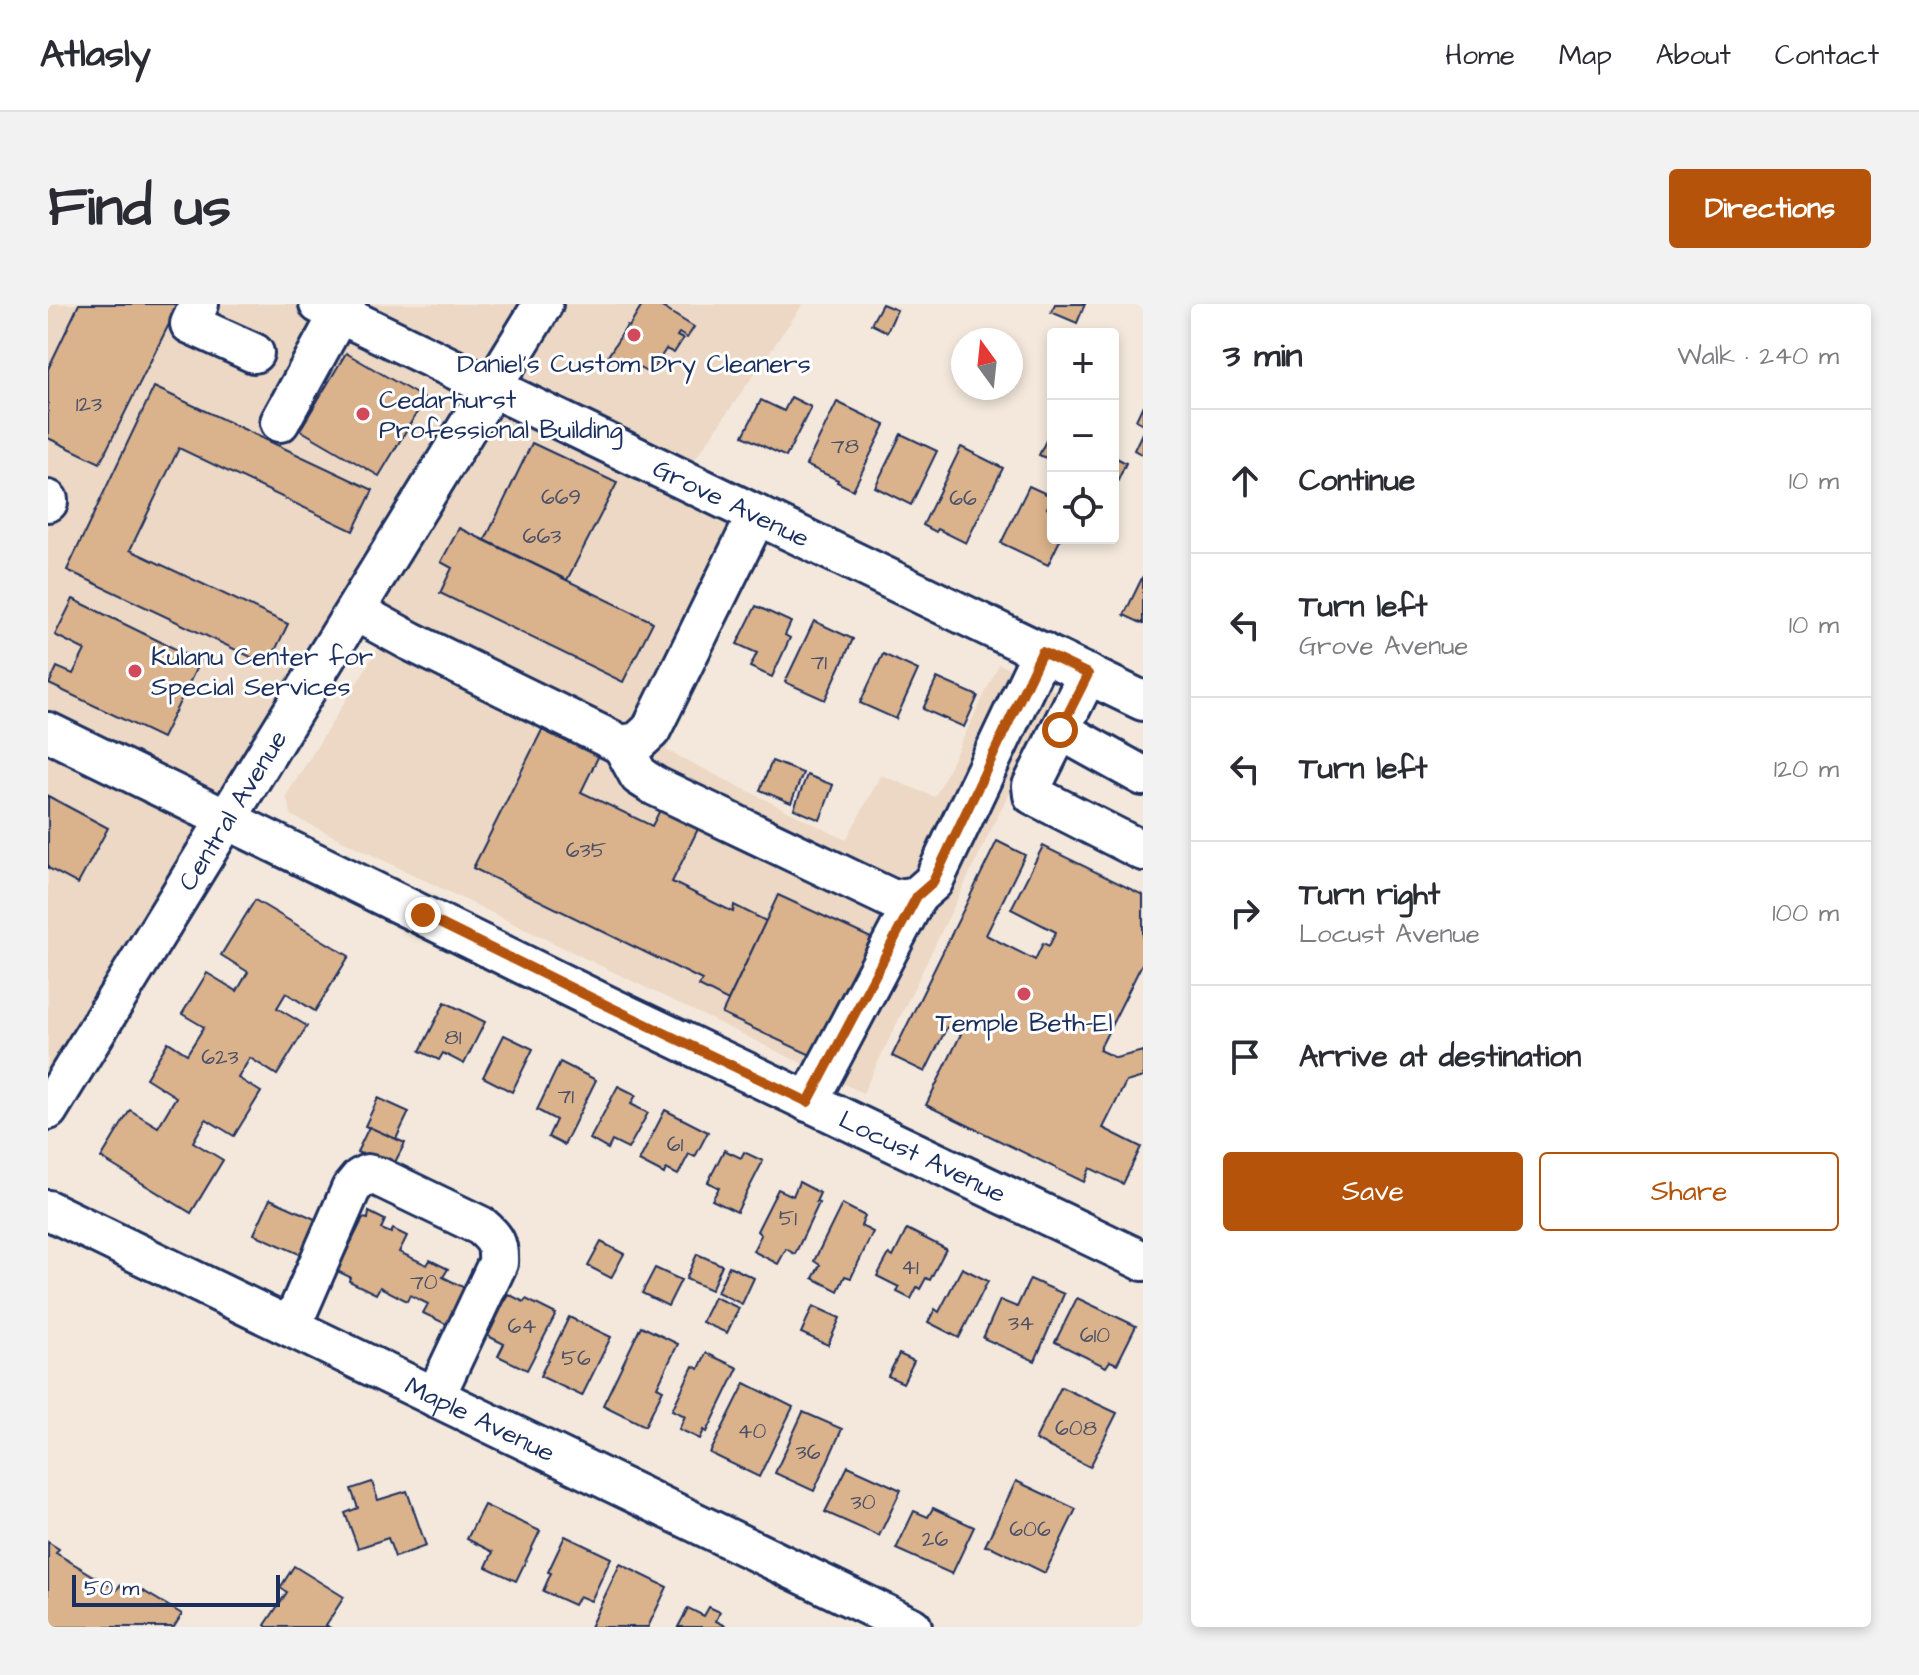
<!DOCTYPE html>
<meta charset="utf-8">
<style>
body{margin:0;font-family:"Architects Daughter",sans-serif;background:#f2f2f3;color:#2b2b33}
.controls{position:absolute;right:24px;top:24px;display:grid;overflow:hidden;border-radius:8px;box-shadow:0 4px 12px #0003}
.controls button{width:72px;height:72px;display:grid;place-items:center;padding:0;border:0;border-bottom:2px solid #e1e1e2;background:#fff;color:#2b2b33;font:40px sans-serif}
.compass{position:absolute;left:903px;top:24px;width:72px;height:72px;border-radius:50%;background:#fff;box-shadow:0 4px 12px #0003;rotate:345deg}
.scale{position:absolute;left:24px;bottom:20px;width:208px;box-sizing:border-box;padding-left:8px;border:4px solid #1b2f5e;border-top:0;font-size:22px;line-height:28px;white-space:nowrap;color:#1b2f5e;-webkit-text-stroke:6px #fff;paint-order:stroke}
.stop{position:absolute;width:24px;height:24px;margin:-18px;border:6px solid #b45309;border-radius:50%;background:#fff}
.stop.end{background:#b45309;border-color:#fff;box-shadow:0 2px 8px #0008}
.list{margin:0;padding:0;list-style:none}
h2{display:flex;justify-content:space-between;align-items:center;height:104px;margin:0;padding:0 32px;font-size:34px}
h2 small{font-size:26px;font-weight:400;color:#7c7c81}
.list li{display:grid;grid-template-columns:52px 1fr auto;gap:24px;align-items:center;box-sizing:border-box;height:144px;padding:0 32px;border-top:2px solid #e1e1e2}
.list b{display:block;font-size:30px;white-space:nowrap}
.list p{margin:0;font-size:26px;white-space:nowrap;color:#7c7c81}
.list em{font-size:26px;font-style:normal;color:#7c7c81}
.actions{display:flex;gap:16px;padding:24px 32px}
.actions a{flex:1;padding:18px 0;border:2px solid #b45309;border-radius:8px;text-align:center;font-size:28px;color:#b45309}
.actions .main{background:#b45309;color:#fff}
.icon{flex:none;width:44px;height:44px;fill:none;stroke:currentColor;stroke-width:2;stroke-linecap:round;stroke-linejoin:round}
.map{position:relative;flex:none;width:1095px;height:1323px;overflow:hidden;border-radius:8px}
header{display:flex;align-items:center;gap:48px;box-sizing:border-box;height:112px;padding:0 40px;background:#fff;border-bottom:2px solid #e1e1e2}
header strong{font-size:38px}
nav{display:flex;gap:44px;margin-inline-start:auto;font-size:28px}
.intro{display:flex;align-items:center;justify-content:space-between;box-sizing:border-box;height:192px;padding:0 48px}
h1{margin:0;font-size:56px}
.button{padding:20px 36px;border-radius:8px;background:#b45309;color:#fff;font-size:28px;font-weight:700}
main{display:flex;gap:48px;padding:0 48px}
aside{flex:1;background:#fff;border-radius:8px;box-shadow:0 4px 12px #0003}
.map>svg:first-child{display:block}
.built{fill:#ecd8c4}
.building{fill:#dab28b;stroke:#1b2f5e;stroke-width:2}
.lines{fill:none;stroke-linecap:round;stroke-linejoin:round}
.minor-casing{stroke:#1b2f5e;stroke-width:44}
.minor{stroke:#fff;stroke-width:38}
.route{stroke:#b45309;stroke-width:10}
.poi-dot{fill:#d1495b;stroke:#fff;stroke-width:3}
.labels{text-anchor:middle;stroke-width:6;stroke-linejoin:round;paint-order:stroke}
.number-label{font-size:22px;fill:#4b5069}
.poi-label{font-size:26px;fill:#1b2f5e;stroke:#fff}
.street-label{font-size:26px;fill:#1b2f5e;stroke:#fff}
</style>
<header>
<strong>Atlasly</strong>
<nav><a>Home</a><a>Map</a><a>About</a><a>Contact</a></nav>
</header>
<div class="intro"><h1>Find us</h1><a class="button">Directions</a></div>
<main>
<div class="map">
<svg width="1095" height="1323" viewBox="0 0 1095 1323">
<rect width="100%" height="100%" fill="#f4e8dc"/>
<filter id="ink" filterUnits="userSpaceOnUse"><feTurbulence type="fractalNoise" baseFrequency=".0125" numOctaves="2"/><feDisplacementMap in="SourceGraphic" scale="16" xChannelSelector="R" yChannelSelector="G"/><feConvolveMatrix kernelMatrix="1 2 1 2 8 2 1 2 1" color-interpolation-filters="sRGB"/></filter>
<g filter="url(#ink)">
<polygon class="built" points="0,0 755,0 634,174 729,220 618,446 798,536 833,471 887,493 951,360 1010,388 815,789 244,512 238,492 348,316 308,297 0,802"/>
<g class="building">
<polygon points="31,0 131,0 52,159 0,134 0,65"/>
<polygon points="595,0 609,0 646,23 639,34 631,29 629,32 635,35 626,49 618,45 602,70 583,59 580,64 560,52 579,22 581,23"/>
<polygon points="834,0 849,6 839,28 823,20"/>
<polygon points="1007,0 1037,0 1029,19 1003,8"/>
<polygon points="298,49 377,95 331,172 252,126"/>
<polygon points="106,83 325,186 305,227 131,144 82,246 240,320 220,361 19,266"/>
<polygon points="743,93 763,103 738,153 695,132 713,96 736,107"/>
<polygon points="789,98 837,121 805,186 789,178 790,176 758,161"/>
<polygon points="1095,101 1095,120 1088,116"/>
<polygon points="1005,122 1005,157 991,151"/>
<polygon points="1095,127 1095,151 1086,146"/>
<polygon points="853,130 889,147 863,201 827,183"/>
<polygon points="484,139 569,179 519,276 437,236"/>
<polygon points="913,143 955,164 918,239 890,225 888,228 875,221"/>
<polygon points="1065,152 1078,159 1067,183 1065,182"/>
<polygon points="981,182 1005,193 999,204 1005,207 1005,234 1013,234 1000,261 953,239"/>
<polygon points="411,224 605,318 575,378 392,289 404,264 393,258"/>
<polygon points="1095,272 1095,320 1076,311"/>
<polygon points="25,295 152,357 114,434 1,380 9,363 25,370 37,346 7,331"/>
<polygon points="708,302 743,318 737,331 742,334 724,373 702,363 709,349 689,340"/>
<polygon points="766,317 805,335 777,396 737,378"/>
<polygon points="835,350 870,366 848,415 812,399"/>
<polygon points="889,374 930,392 916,423 875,405"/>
<polygon points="494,426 521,439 525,431 554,445 533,488 604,522 612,506 650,525 624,578 685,608 686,601 718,617 680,697 651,682 654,676 425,564"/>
<polygon points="724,457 755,469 743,499 712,486"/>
<polygon points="759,471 785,481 772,516 746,505"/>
<polygon points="0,492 60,524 30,580 0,564"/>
<polygon points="949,537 977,551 938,631 987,656 995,639 1001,642 1008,628 963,605 995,542 1095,591 1095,658 1051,746 1068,754 1095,747 1095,773 1078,778 1055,824 1093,843 1075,880 1042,864 1036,878 878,801 913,730 899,723 877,768 844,752"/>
<polygon points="730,591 823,634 767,753 674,710"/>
<polygon points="207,596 301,652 267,707 238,689 229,704 259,722 229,771 202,754 190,774 213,788 186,832 158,815 145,838 175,856 143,909 53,854 82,806 110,823 128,793 98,774 120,738 139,750 156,723 134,710 159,669 189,687 200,668 173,651"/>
<polygon points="397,698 437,718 416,760 395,749 391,756 372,747"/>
<polygon points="456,731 485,745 464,788 435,773"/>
<polygon points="512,758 548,776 516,841 500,833 508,816 489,806"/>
<polygon points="570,782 588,791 583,800 600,809 580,845 564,837 560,845 542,835"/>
<polygon points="330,794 361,808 348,835 317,822"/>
<polygon points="617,806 660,828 647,853 641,850 630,871 618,865 616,870 591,857"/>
<polygon points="321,823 357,839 344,864 309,848"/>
<polygon points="676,846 693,854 696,848 715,857 689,908 664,896 671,884 660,878"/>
<polygon points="751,878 772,889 768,898 771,899 747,950 738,945 730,960 705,947 713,931 709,927 730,885 745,892"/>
<polygon points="222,895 267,915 261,930 267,933 258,953 206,930"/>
<polygon points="794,900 817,912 813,922 825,928 803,974 797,972 790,987 765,974 772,961 766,957"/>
<polygon points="321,908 337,916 333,925 343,929 345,925 359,932 351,948 379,961 382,956 400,965 395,973 417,984 400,1021 375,1009 380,1000 362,991 359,997 332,983 328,990 301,977 302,973 289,967 315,914 320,915"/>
<polygon points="859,925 898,945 882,976 878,974 872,985 869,983 863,995 849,988 851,983 829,972 841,950 845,953"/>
<polygon points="553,938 576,950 563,974 540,962"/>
<polygon points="649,950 674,961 663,986 638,975"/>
<polygon points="681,962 706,974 694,1000 669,988"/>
<polygon points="607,964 633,976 620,1002 594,989"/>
<polygon points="914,964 940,977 911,1034 880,1018 887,1005 891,1008"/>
<polygon points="982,975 1016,990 987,1057 935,1034 952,996 969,1003"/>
<polygon points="460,990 476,998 478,995 508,1010 479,1066 450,1052 456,1040 440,1032"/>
<polygon points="666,993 691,1004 679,1029 654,1018"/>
<polygon points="1029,994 1088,1022 1069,1060 1062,1057 1058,1063 1007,1038"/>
<polygon points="765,1002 792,1014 780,1041 753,1029"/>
<polygon points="521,1013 563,1033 534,1092 492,1072"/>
<polygon points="593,1022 630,1040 609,1083 615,1086 597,1122 555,1101"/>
<polygon points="658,1049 690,1064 659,1128 656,1126 652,1135 631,1125 637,1112 624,1106 645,1062 651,1065"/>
<polygon points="851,1050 866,1057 855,1079 840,1072"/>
<polygon points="697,1079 745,1103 711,1173 662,1149"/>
<polygon points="1013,1083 1069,1109 1042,1163 987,1136"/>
<polygon points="755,1108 794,1125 766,1187 727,1169"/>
<polygon points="800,1162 853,1186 831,1232 777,1208"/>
<polygon points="968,1177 1028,1205 997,1269 944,1243 937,1242"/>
<polygon points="324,1178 330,1196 359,1187 378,1242 347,1253 340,1234 310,1244 297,1209 310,1204 303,1185"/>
<polygon points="436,1201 492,1227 468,1277 438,1263 445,1248 419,1235"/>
<polygon points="885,1204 926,1223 904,1270 848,1245 866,1207 880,1213"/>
<polygon points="517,1232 563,1254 543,1297 531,1292 526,1301 495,1287 503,1269 500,1268"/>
<polygon points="0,1238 11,1245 8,1249 69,1286 72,1281 87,1290 90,1284 134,1310 126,1323 0,1323"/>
<polygon points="572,1260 619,1283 600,1323 542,1323"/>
<polygon points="246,1262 296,1293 278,1321 281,1323 219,1323 217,1321 239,1288 232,1284"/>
<polygon points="661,1303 672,1308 668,1317 680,1323 630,1323 640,1304 656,1312"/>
</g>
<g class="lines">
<g class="minor-casing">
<g id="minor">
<polyline points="151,0 142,20 206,49"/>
<path id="s1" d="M271,0L1095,397"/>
<polyline points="232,118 291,10"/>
<polyline points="0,196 0,198"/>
<polyline points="307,307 362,337 574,441 590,438 603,426 709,211"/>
<polyline points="1040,370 984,482 985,491 1095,547"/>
<polyline points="1012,426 1095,472"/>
<path id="s2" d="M0,428L560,702L1095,957"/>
<polyline points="574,441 591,472 607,482 846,596 869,592 885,578 994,348"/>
<polyline points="760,798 869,592"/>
<path id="s3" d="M0,806L495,0"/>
<path id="s4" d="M0,906L864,1323"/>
<path d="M243,1023L303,885L312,874L319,870L331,873L433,922C447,934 451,939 450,959L387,1093"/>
</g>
</g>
<use href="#minor" class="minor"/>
</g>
</g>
<g class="lines" filter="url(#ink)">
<polyline class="route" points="375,611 560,702 760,798 869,592 885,578 994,348 1040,370 1012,426"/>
</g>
<g class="poi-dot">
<circle cx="586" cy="31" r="8"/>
<circle cx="315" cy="110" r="8"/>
<circle cx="87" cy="367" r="8"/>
<circle cx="976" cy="690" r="8"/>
</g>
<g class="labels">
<g class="number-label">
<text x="41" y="107">123</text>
<text x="797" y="149">78</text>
<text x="513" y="200">669</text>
<text x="915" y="201">66</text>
<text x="494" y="239">663</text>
<text x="771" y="365">71</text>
<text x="538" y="553">635</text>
<text x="405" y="740">81</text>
<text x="172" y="760">623</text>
<text x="518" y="799">71</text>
<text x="627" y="847">61</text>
<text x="740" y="921">51</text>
<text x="862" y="970">41</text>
<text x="376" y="985">70</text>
<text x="973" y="1026">34</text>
<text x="474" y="1029">64</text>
<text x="1047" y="1038">610</text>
<text x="528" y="1061">56</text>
<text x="1028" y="1131">608</text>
<text x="704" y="1134">40</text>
<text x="760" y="1155">36</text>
<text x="815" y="1205">30</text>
<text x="982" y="1232">606</text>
<text x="887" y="1242">26</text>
</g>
<g class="poi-label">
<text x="586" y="68">Daniel's Custom Dry Cleaners</text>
<text x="331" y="104" text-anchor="start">Cedarhurst<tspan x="331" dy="30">Professional Building</tspan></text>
<text x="103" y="361" text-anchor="start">Kulanu Center for<tspan x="103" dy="30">Special Services</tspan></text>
<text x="976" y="727">Temple Beth-El</text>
</g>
<g class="street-label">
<text dy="9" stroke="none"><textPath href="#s1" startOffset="458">Grove Avenue</textPath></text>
<text dy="9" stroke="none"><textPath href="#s3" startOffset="352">Central Avenue</textPath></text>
<text dy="9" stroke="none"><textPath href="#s2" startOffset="972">Locust Avenue</textPath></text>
<text dy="9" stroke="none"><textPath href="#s4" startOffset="480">Maple Avenue</textPath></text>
</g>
</g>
</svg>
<div class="controls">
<button>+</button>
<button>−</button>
<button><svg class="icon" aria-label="locate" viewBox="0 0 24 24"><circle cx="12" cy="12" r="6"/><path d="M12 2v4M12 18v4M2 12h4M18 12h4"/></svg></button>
</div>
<svg class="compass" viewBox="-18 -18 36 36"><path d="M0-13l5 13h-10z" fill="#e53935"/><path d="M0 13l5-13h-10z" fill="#7c7c81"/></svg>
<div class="scale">50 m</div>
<div class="stop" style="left:1012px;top:426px"></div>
<div class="stop end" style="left:375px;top:611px"></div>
</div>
<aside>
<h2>3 min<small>Walk · 240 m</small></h2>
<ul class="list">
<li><svg class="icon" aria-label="ahead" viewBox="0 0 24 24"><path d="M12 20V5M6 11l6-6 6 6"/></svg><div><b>Continue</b></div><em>10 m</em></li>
<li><svg class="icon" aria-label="left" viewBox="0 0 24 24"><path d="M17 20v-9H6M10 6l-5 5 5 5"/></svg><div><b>Turn left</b><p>Grove Avenue</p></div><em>10 m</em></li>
<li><svg class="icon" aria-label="left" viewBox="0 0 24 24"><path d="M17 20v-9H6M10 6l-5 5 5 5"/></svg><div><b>Turn left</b></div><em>120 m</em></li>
<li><svg class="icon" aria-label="right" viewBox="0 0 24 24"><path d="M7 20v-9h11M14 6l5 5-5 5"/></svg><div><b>Turn right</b><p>Locust Avenue</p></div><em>100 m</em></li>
<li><svg class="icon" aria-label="arrive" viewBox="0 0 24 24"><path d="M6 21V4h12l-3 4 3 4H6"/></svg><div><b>Arrive at destination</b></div></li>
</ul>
<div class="actions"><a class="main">Save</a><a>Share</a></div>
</aside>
</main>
